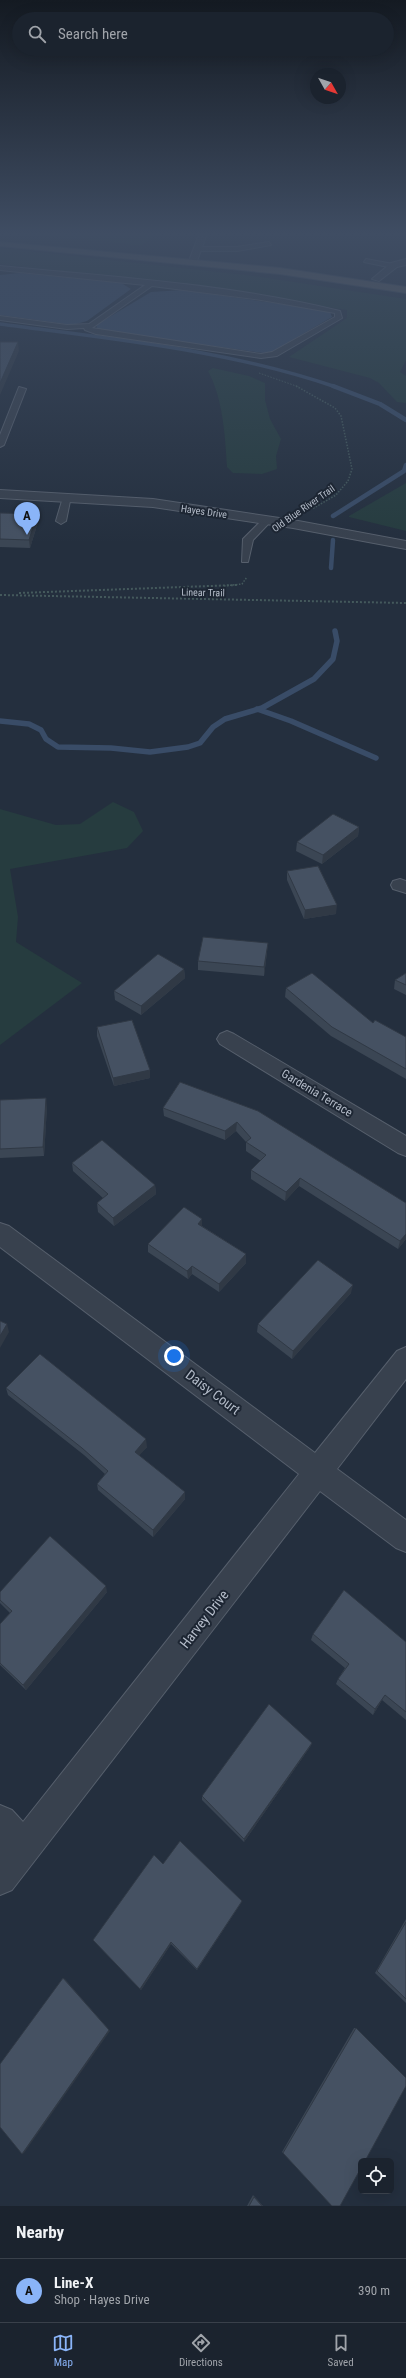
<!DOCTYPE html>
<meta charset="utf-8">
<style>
body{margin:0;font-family:"Roboto Condensed",sans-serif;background:#242b36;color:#f1f3f6}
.controls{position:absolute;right:12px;bottom:12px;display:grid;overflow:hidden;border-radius:6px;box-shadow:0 4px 16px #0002}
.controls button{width:36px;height:36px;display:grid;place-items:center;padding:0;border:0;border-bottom:1px solid #39404a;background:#1b232e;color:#f1f3f6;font:20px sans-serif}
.compass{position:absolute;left:310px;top:68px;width:36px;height:36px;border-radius:50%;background:#1b232e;box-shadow:0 4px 16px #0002;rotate:130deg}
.you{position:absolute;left:174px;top:1356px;width:14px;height:14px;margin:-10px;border:3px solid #fff;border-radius:50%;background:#1a73e8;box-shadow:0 0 0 6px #1a73e833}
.badge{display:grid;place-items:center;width:26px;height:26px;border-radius:50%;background:#8ab4f8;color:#111;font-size:13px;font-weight:700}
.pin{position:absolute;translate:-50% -33px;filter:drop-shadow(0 1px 2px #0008)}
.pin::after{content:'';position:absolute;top:21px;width:14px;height:12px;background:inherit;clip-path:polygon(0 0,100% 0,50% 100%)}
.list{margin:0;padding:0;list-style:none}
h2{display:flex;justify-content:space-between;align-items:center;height:52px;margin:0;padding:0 16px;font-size:17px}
h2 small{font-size:13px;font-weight:400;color:#a0a4aa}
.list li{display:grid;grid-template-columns:26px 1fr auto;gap:12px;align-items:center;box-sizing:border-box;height:64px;padding:0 16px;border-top:1px solid #39404a}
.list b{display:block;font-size:15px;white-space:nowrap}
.list p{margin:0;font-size:13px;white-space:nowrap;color:#a0a4aa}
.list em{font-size:13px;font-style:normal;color:#a0a4aa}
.icon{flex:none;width:22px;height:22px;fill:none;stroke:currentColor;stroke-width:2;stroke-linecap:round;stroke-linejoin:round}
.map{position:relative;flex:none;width:406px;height:2206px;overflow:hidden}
.search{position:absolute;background:#1b232e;box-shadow:0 4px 16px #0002;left:12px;right:12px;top:12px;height:44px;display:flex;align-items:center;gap:10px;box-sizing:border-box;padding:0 14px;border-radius:22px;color:#a0a4aa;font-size:15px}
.sheet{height:116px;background:#1b232e}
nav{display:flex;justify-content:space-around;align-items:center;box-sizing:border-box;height:56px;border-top:1px solid #39404a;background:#1b232e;font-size:11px;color:#a0a4aa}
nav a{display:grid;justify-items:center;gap:2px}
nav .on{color:#8ab4f8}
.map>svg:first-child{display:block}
.green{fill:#263c3f}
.water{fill:#394c67}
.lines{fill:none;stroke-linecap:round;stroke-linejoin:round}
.stream-far2{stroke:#394c67;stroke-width:3.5}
.stream-far1{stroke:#394c67;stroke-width:4.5}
.stream{stroke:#394c67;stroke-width:5.5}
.service-casing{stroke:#565f6c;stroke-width:2}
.minor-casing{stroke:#565f6c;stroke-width:2}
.trunk-casing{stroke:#434c59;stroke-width:2}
.path-far2{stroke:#44595c;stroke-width:1;stroke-dasharray:1.5 1.5;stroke-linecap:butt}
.path-far1{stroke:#44595c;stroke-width:1.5;stroke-dasharray:1.5 1.5;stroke-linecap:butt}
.path{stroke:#44595c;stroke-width:2;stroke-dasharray:2 2;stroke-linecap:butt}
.service{fill:#38414e;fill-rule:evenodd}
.minor{fill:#38414e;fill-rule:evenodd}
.trunk{fill:#656462;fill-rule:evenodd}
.wall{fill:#3b4654}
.shaded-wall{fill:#303945}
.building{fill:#455162;stroke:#303945}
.labels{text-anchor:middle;stroke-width:4;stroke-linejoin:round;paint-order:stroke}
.far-street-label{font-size:10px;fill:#b4bcc9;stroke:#1d2633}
.street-label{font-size:12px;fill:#b4bcc9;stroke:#1d2633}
.near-street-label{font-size:14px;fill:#b4bcc9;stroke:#1d2633}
</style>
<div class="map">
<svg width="406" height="2206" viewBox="0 0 406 2206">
<rect width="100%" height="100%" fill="#242f3e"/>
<g class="green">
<polygon points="16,234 161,234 153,236 141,246 113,242"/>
<polygon points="0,248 254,276 406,299 406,360 400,372 406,376 406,403 397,402 379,383 370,378 289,357 347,318 347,310 178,285 0,264"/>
<path d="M213,368L249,376L265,383V400L270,419L281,439L276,456L277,469L262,474L233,473L227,467C225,435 223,399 208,371Z"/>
<polygon points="406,483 406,531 349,517 349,516"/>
<polygon points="113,802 134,812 143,831 127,848 10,869 18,917 16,942 82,983 0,1045 0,809 56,825 80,824"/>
</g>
<g class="water">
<polygon points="20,273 121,283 131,289 87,321 73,325 0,315 0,275"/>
<polygon points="183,290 323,310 330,312 332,317 272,352 263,353 106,331 97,328 96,325 151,292"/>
</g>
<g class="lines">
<path class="stream-far2" d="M0,324C113,339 228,350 336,387"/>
<g class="stream-far1">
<polyline points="333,386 380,404 406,420"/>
<polyline points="333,516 404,471 406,465"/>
<polyline points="331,568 333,540"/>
</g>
<g class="stream">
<polyline points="257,709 291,721 376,758"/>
<polyline points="0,721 29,724 41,730 46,739 58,747 111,748 150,752 188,747 200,743 213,727 225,719 262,708 314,679 333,659 337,641 335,631"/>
</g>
<g class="service-casing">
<g id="service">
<polygon points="269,242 271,245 237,251 198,251 195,249 198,247 237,247"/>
<polygon points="366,259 393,264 396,266 393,268 364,262"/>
<path d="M0,266C113,277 230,284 340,311L342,318L277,356L261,358L96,334L85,330L84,328L67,329L0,320V316L67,325L89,324L145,285L0,270ZM152,286L261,300L335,313V317L272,352L261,354L92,328Z"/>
<polygon points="19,387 26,389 4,445 0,447 0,435"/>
<polygon points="64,494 71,496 66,521 61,524 56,521"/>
<polygon points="264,518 272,520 253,540 248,562 242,562 243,539"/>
</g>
</g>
<g class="minor-casing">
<g id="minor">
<polygon points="199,234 207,234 197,261 190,263 189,261"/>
<polygon points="406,259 406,265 397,267 379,281 372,279 391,263"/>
<polygon points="0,490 153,499 293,520 406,541 406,549 293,528 153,507 0,498"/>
<polygon points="400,879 406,881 406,893 393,889 391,885 393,881"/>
<polygon points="227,1031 234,1034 406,1136 406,1156 398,1153 220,1044 217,1039 220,1034"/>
<polygon points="0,1223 9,1226 315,1453 397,1351 406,1347 406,1379 337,1469 406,1520 406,1552 396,1548 320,1491 12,1890 0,1895 0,1805 12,1810 23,1822 299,1474 0,1247"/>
</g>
</g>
<g class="trunk-casing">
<polygon id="trunk" points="0,242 280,268 406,287 406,293 280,274 0,246"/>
</g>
<polyline class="path-far2" points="259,373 299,387"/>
<g class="path-far1">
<polyline points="296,386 335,408 341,416 352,469 348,481 336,495 312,509"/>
<polyline points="224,586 242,584 247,577"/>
</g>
<g class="path">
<polyline points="19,593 237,585"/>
<polyline points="0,595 406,603"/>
</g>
<use href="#service" class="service"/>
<use href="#minor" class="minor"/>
<use href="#trunk" class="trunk"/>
</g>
<g class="wall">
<polygon points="0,513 38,522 30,548 0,547"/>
<polygon points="359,827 358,836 322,864 296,851 297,842"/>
<polygon points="287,871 336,914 304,919 287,880"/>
<polygon points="267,952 264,976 198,970 198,961"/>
<polygon points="184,969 185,978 141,1015 115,1000 114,991"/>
<polygon points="406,973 406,995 394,989 395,980"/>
<polygon points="286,988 406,1037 406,1079 331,1036 285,997"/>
<polygon points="97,1027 150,1070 150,1078 114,1086 97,1036"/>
<polygon points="180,1082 406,1203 406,1239 398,1249 299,1186 285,1201 251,1179 251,1170 261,1161 246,1151 246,1142 236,1131 225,1140 164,1116 163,1108"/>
<polygon points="0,1100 47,1107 44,1156 0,1158"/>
<polygon points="72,1163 155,1185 156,1194 114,1226 98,1212 97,1203 103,1198 73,1171"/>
<polygon points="202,1219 202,1226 246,1254 246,1263 219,1292 192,1274 188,1279 148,1252 148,1244"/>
<polygon points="351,1293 292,1359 257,1332 258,1324"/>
<polygon points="6,1388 147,1447 139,1455 185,1499 153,1537 98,1490 97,1484 105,1474 84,1455 8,1395"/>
<polygon points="0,1592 107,1592 26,1690 0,1665 0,1624 10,1613 0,1603"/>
<polygon points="313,1634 406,1642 406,1720 382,1700 373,1715 336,1684 338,1679 345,1668 311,1640"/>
<polygon points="312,1743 310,1747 244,1842 202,1800 202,1796"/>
<polygon points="163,1864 241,1903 197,1970 171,1944 141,1990 93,1940"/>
<polygon points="406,1919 406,2003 375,1973"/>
<polygon points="354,2028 356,2028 332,2206 282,2152"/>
<polygon points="253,2195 263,2206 247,2206"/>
</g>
<g class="shaded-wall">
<polygon points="18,342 19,351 0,395 0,383"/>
<polygon points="37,514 38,522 30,548 29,540"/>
<polygon points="359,827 358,836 322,864 323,855"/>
<polygon points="337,905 336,914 304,919 305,910"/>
<polygon points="268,943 267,952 264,976 264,967"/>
<polygon points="184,969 185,978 141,1015 141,1006"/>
<polygon points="150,1070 150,1078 114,1086 113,1078"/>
<polygon points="46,1098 47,1107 44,1156 43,1147"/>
<polygon points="237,1122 236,1131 225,1140 225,1131"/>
<polygon points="300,1178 299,1186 285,1201 286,1192"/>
<polygon points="155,1185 156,1194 114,1226 113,1218"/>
<polygon points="202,1219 202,1228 198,1224"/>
<polygon points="406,1234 406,1239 398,1249 400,1241"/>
<polygon points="246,1254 246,1263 219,1292 219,1284"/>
<polygon points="192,1266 192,1274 188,1279 187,1271"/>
<polygon points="353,1285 351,1293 292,1359 293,1351"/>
<polygon points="7,1324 9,1332 0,1348 0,1336"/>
<polygon points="146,1439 147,1447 136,1459 135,1452"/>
<polygon points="185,1492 185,1499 153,1537 153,1530"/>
<polygon points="106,1586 107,1592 26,1690 23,1685"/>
<polygon points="385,1695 373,1715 375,1709"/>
<polygon points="312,1743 310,1747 244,1842 244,1839"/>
<polygon points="242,1901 241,1903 197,1970 197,1969"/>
<polygon points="171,1942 171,1944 141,1990 140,1989"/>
<polygon points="63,1978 65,1979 110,2031 24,2153 22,2154"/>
<polygon points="253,2195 263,2206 262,2206 254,2197"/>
</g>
<g class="building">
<polygon points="0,342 18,342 0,383"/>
<polygon points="0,513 37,514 29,540 0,539"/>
<polygon points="333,814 359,827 323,855 297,842"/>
<polygon points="318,866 337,905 305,910 287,871"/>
<polygon points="203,937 268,943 264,967 198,961"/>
<polygon points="158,954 184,969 141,1006 114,991"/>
<polygon points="312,973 373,1023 375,1020 406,1037 406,1069 332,1027 286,988"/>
<polygon points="406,973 406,985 395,980"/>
<polygon points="132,1020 150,1070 113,1078 97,1027"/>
<polygon points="180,1082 258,1111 406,1203 406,1234 400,1241 300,1178 286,1192 251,1170 266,1155 246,1142 251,1138 237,1122 225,1131 163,1108"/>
<polygon points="46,1098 43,1147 0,1149 0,1100"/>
<polygon points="102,1140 155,1185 113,1218 97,1203 108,1194 72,1163"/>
<polygon points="184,1207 202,1219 198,1224 246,1254 219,1284 192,1266 187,1271 148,1244"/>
<polygon points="318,1260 353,1285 293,1351 258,1324"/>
<polygon points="0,1321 7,1324 0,1336"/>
<polygon points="40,1354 146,1439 135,1452 185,1492 153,1530 97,1484 108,1471 82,1448 6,1388"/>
<polygon points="50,1536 106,1586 23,1685 0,1663 0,1624 12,1611 0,1600 0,1592"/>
<polygon points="344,1590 406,1642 406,1712 385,1695 375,1709 338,1679 349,1664 313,1634"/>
<polygon points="269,1704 312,1743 244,1839 202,1796"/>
<polygon points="180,1841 242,1901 197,1969 171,1942 140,1989 93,1940 154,1855 163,1864"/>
<polygon points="406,1922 406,1999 377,1971"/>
<polygon points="63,1978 109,2030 22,2154 0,2127 0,2064"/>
<polygon points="356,2028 406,2078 406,2086 365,2161 361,2161 361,2168 340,2206 332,2206 283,2153"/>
<polygon points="254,2197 262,2206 249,2206"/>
</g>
<linearGradient id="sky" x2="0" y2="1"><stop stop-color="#141a22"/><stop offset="0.43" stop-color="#3f4d63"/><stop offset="1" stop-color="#3f4d63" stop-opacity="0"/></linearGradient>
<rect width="406" height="543" fill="url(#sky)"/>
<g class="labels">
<g class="far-street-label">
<text transform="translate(303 508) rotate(-35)" y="4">Old Blue River Trail</text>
<text transform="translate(204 511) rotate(8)" y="4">Hayes Drive</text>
<text transform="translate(203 592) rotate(1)" y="4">Linear Trail</text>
</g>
<g class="street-label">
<text transform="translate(317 1093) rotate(31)" y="4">Gardenia Terrace</text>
</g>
<g class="near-street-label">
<text transform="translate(213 1392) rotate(37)" y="5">Daisy Court</text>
<text transform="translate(204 1619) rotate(-52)" y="5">Harvey Drive</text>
</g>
</g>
</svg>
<div class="controls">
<button><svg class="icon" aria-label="locate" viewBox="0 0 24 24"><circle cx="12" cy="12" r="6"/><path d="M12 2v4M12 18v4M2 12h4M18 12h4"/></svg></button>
</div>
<svg class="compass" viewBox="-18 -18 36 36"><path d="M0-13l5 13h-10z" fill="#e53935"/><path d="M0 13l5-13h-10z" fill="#a0a4aa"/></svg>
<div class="you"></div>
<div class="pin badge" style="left:27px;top:535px">A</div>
<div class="search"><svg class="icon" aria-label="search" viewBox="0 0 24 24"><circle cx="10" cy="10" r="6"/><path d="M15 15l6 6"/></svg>Search here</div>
</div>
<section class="sheet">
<h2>Nearby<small></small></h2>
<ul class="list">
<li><span class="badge">A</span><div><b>Line-X</b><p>Shop · Hayes Drive</p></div><em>390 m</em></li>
</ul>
</section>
<nav>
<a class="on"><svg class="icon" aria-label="map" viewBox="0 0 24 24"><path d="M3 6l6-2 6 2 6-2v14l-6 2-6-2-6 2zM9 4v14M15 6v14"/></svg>Map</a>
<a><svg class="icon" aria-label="directions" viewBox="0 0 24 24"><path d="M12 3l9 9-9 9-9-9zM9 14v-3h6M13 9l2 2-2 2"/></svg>Directions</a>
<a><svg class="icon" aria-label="saved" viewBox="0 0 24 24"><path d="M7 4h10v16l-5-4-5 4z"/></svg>Saved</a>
</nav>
